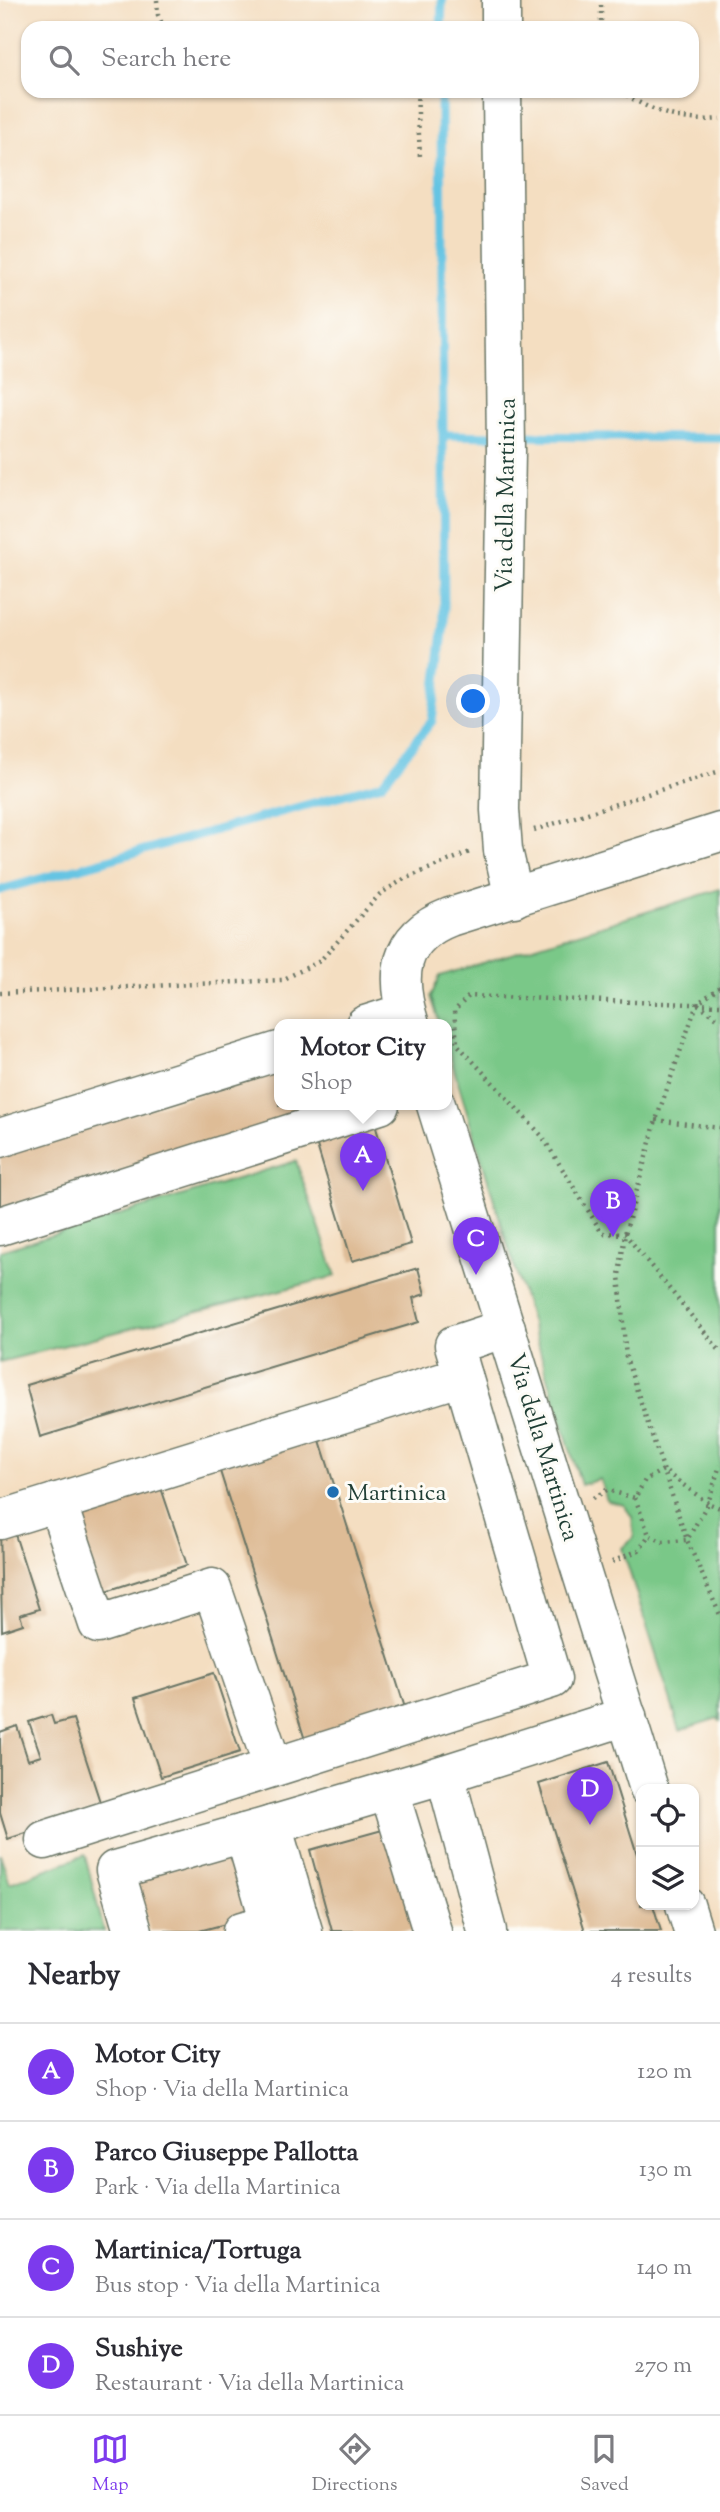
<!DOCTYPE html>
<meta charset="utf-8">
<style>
body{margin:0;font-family:"Sorts Mill Goudy",serif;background:#f7f7f7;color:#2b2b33}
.controls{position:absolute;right:21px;bottom:21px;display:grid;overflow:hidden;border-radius:14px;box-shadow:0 2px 5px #0004}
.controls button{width:63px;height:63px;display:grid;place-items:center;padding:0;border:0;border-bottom:2px solid #e1e1e2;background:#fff;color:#2b2b33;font:35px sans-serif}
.you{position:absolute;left:474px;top:702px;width:24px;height:24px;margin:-18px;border:5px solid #fff;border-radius:50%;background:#1a73e8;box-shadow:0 0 0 10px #1a73e833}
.badge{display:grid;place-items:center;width:46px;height:46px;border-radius:50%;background:#7c3aed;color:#fff;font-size:23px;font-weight:700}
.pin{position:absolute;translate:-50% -58px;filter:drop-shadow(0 2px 4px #0008)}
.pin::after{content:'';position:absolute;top:37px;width:24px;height:21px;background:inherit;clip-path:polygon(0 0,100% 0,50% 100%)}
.popup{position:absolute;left:274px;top:1019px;width:178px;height:91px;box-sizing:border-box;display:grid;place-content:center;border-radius:14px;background:#fff;filter:drop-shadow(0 2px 5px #0005);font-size:23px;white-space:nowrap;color:#7c7c81}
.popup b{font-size:26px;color:#2b2b33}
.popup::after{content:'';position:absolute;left:50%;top:100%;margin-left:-14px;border:14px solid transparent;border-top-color:#fff}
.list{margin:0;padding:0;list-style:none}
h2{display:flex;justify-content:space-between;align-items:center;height:91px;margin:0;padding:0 28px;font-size:30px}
h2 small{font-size:23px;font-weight:400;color:#7c7c81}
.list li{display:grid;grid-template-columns:46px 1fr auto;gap:21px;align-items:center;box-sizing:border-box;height:98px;padding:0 28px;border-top:2px solid #e1e1e2}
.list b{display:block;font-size:26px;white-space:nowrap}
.list p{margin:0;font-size:23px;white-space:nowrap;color:#7c7c81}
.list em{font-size:23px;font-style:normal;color:#7c7c81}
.icon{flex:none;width:38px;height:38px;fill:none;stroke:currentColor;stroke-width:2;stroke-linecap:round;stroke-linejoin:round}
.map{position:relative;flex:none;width:720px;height:1931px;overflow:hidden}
.search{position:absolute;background:#fff;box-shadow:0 2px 5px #0004;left:21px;right:21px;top:21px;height:77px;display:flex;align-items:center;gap:18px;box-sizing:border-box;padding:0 24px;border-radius:21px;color:#7c7c81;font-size:26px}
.sheet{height:483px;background:#fff}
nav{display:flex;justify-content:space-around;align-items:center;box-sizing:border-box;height:98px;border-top:2px solid #e1e1e2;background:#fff;font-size:19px;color:#7c7c81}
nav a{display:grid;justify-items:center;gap:4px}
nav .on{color:#7c3aed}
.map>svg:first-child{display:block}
.green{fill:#7ac888;stroke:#4c825e;stroke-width:2}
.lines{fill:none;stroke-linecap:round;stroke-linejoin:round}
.stream{stroke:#65c4e3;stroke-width:9}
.building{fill:#debc96}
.minor-casing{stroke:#6a7565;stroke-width:41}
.path{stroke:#6a7565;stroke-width:4.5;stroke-dasharray:2 5;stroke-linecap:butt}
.minor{stroke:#fff;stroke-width:38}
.poi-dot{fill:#1f6fb2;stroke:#fdfcf7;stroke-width:2.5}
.labels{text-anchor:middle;stroke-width:6;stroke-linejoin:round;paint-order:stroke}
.street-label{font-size:24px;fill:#1f3d34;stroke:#fdfcf7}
.poi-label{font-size:24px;fill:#1f3d34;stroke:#fdfcf7;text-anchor:start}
</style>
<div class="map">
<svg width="720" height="1931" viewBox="0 0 720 1931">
<rect width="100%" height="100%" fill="#fdfcf7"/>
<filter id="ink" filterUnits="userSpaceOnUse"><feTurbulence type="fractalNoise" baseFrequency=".0143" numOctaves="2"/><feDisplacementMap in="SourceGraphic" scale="14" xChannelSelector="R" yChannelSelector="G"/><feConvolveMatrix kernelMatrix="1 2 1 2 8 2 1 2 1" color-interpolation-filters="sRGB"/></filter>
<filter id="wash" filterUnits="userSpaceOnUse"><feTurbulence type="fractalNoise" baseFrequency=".00686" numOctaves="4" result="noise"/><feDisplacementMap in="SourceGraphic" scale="28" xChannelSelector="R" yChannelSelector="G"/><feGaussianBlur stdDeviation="1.57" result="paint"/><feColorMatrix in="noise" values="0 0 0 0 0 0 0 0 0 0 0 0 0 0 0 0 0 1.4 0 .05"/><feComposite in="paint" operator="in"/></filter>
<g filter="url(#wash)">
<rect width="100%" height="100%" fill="#f4dec1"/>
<g class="green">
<polygon points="720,889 720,1722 718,1718 680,1730 622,1548 634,1537 632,1517 624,1505 607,1501 600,1479 581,1485 447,1046 447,1025 440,1025 431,996 440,976"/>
<polygon points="296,1161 336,1276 0,1362 0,1251"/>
<polygon points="0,1854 10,1883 85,1855 104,1931 0,1931"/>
</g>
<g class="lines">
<g class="stream">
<polyline points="441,28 442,0"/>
<polyline points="444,435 498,436"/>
<polyline points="515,436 720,438"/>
<polyline points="0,890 382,784 432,721 444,624 441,91"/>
</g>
</g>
<g id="blocks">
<g class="building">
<polygon points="279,1070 279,1105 337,1105 0,1208 0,1154"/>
<polygon points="374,1121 411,1244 352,1261 315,1139"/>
<polygon points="418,1268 425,1294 413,1298 419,1322 40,1437 26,1385"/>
<polygon points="318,1434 406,1711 306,1743 218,1465"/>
<polygon points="158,1479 187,1565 97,1594 70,1508"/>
<polygon points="10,1519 39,1609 20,1615 23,1624 2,1631 0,1522"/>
<polygon points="214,1673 240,1752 161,1777 135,1698"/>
<polygon points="51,1715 54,1724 73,1719 102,1808 8,1839 0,1813 0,1732 17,1726 28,1760 41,1756 29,1722"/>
<polygon points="608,1762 641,1867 641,1905 653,1905 661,1931 585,1931 539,1784"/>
<polygon points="386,1829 415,1931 332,1931 310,1850"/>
<polygon points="235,1852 252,1917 199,1931 150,1931 136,1878"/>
</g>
</g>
</g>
<g filter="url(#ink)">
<use href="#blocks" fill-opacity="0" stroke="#6a7565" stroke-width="2"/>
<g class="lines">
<g class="minor-casing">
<g id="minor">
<polyline points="501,0 501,28"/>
<polyline points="502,91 506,451 500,810 503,850 514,898"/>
<polyline points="365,1025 406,1012"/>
<path d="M410,1025C395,977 396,938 450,917L720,832"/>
<polyline points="436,1105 649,1789"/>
<polyline points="0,1138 279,1051"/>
<polyline points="0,1226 380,1105"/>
<polyline points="57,1502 98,1624 212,1588 273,1767"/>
<polyline points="0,1520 463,1376 454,1345 506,1328"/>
<polyline points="445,1774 487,1931"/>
<polyline points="389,1791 432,1931"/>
<polyline points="45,1840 552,1679 463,1376"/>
<polyline points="685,1905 693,1931"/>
<polyline points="133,1931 115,1870 272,1825"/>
<polyline points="242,1931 270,1923 244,1833"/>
<polyline points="303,1931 272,1825 445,1774 627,1716"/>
</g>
</g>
<g class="path">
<polyline points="157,0 158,15 164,28"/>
<polyline points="601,28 601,0"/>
<polyline points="417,91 420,158"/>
<path d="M621,91C650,112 684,123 720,119"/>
<polyline points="534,830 720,771"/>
<polyline points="720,987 697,1004 656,1120 625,1234 619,1275 626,1358 687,1540 720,1615"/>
<polyline points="0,993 282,980 320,961 380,894 404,879 470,852"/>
<polyline points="698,1004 720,1020"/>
<polyline points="720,1005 469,996 454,1011 457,1044 542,1136 602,1233 625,1234 720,1351"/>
<polyline points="656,1120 720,1128"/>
<polyline points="593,1498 607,1490 635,1498 645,1480 663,1470 708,1503 720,1465"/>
<polyline points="635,1498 649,1535"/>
<polyline points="612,1562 639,1550 649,1535 663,1542 687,1540 708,1503 720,1508"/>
</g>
<use href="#minor" class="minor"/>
</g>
</g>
<circle class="poi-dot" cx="333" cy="1492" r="7"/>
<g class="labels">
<g class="street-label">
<text transform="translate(505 495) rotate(-89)" y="8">Via della Martinica</text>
<text transform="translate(544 1447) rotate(73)" y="8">Via della Martinica</text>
</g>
<g class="poi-label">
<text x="347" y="1500">Martinica</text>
</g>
</g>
</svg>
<div class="controls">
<button><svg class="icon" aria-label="locate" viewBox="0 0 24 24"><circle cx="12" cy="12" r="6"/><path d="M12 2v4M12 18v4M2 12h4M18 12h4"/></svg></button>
<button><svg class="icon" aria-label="layers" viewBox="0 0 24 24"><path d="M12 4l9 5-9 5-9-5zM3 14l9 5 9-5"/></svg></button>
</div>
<div class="you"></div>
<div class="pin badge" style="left:363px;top:1191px">A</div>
<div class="popup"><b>Motor City</b>Shop</div>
<div class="pin badge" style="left:613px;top:1237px">B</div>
<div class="pin badge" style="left:476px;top:1275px">C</div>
<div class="pin badge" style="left:590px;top:1825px">D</div>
<div class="search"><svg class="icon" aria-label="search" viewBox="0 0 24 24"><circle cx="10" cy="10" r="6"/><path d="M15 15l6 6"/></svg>Search here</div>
</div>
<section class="sheet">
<h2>Nearby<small>4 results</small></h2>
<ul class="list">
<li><span class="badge">A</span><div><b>Motor City</b><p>Shop · Via della Martinica</p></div><em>120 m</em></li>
<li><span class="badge">B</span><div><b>Parco Giuseppe Pallotta</b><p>Park · Via della Martinica</p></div><em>130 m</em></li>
<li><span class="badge">C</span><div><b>Martinica/Tortuga</b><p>Bus stop · Via della Martinica</p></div><em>140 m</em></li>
<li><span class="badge">D</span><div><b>Sushiye</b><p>Restaurant · Via della Martinica</p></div><em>270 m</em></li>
</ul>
</section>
<nav>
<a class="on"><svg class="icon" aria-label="map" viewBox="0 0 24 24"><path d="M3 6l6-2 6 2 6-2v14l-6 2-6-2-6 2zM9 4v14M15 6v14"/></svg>Map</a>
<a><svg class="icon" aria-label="directions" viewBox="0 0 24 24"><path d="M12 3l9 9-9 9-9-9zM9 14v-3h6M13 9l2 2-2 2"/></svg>Directions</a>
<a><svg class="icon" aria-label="saved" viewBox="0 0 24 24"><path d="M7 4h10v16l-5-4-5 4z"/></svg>Saved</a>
</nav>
